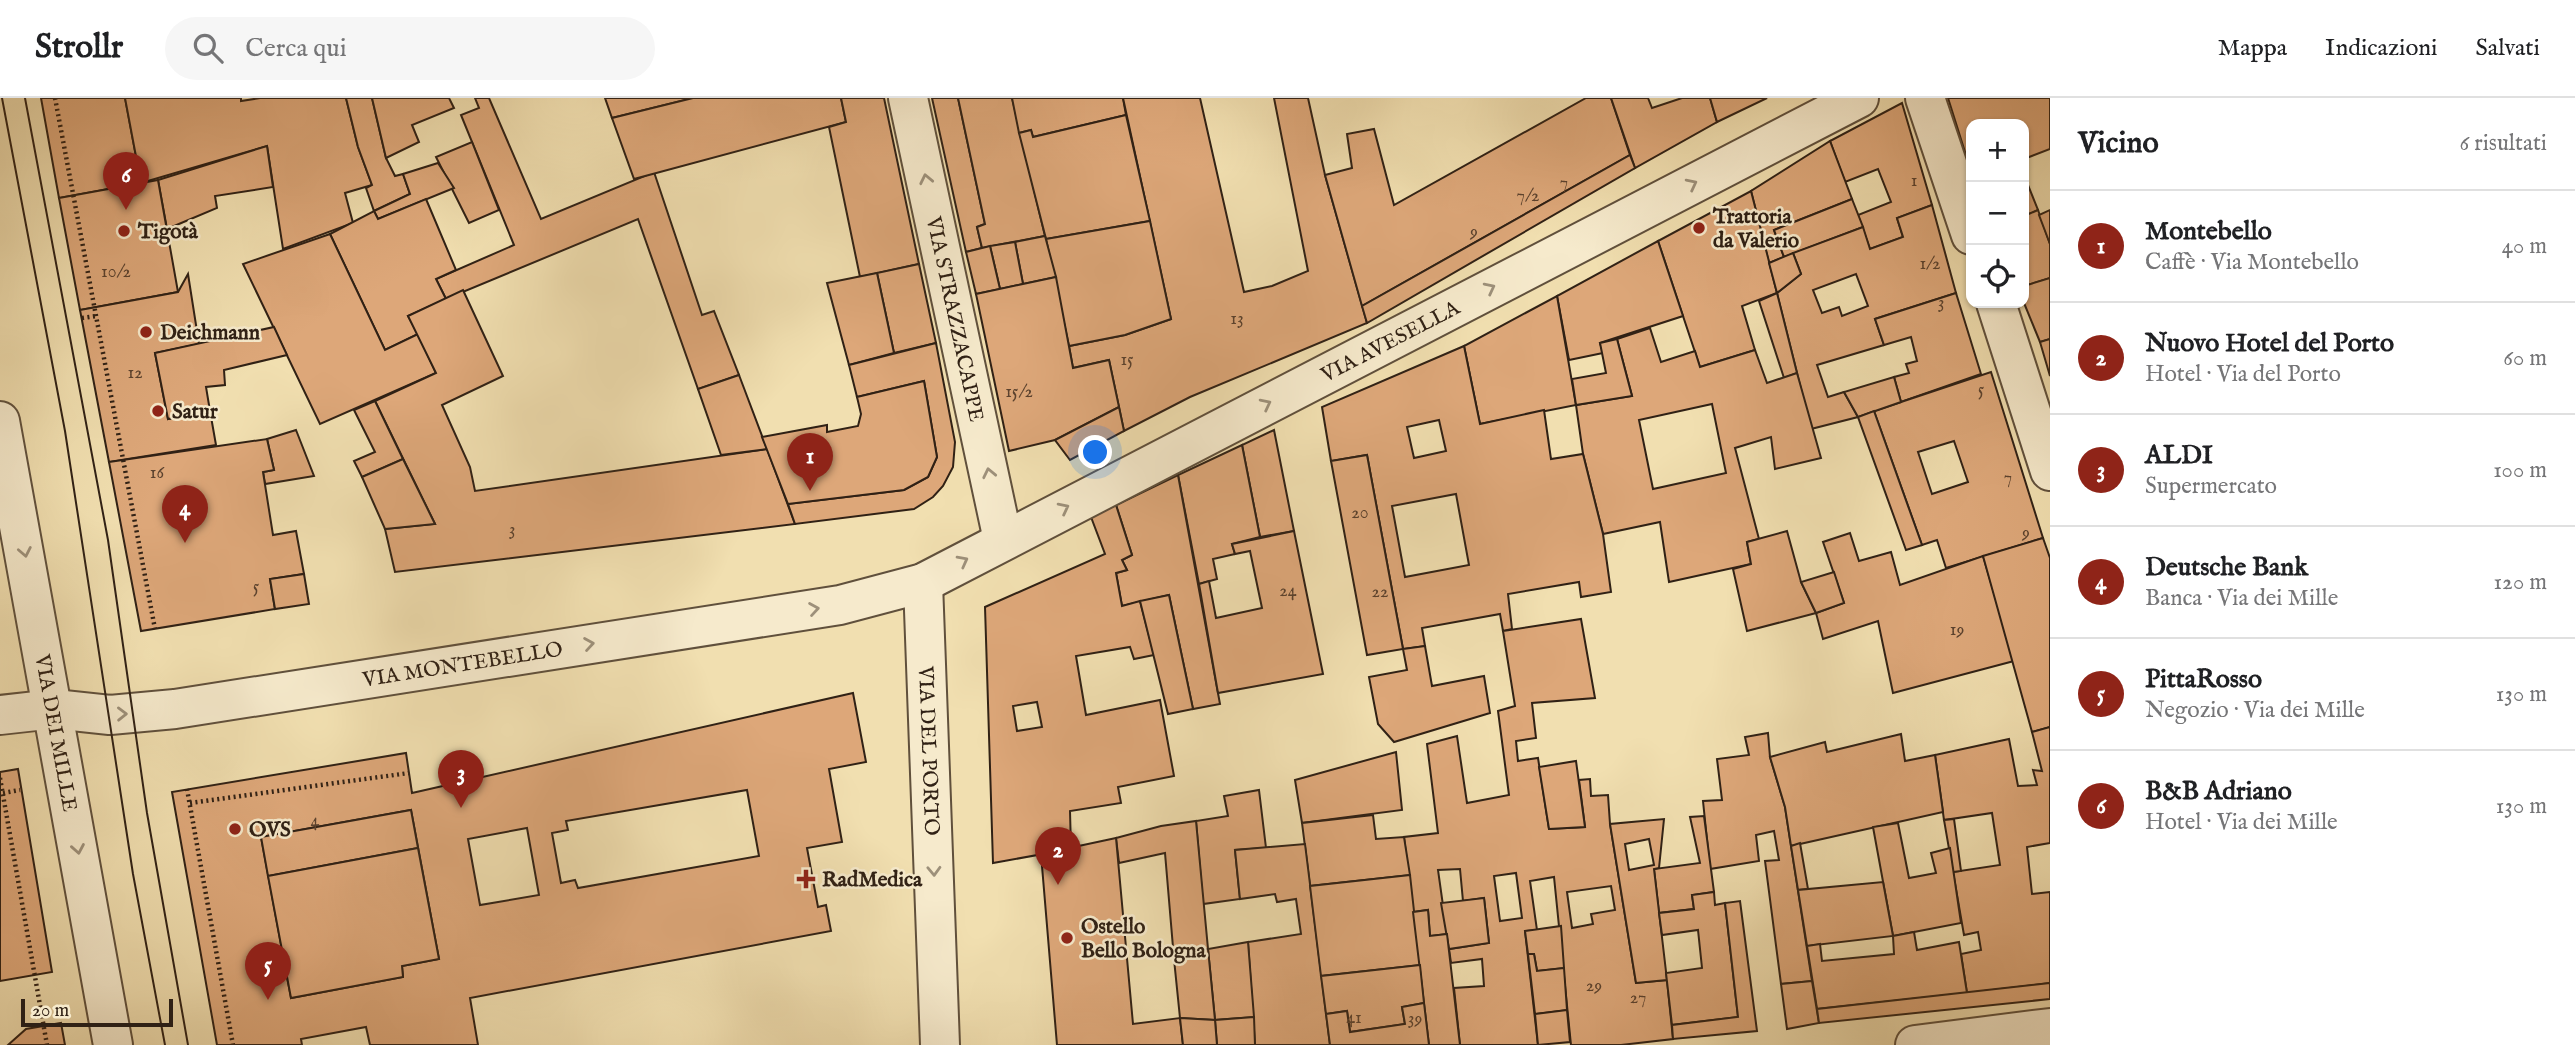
<!DOCTYPE html>
<html lang="it">
<meta charset="utf-8">
<style>
body{margin:0;font-family:"IM FELL English",serif;background:#f6f6f6;color:#202124}
.controls{position:absolute;right:21px;top:21px;display:grid;overflow:hidden;border-radius:14px;box-shadow:0 2px 5px #0004}
.controls button{width:63px;height:63px;display:grid;place-items:center;padding:0;border:0;border-bottom:2px solid #e0e0e0;background:#fff;color:#202124;font:35px sans-serif}
.scale{position:absolute;left:21px;bottom:18px;width:152px;box-sizing:border-box;padding-left:7px;border:4px solid #302115;border-top:0;font-size:19px;line-height:24px;white-space:nowrap;color:#302115;-webkit-text-stroke:5px #f6eacc;paint-order:stroke}
.you{position:absolute;left:1096px;top:355px;width:24px;height:24px;margin:-18px;border:5px solid #fff;border-radius:50%;background:#1a73e8;box-shadow:0 0 0 10px #1a73e833}
.badge{display:grid;place-items:center;width:46px;height:46px;border-radius:50%;background:#8f2418;color:#fff;font-size:23px;font-weight:700}
.pin{position:absolute;translate:-50% -58px;filter:drop-shadow(0 2px 4px #0008)}
.pin::after{content:'';position:absolute;top:37px;width:24px;height:21px;background:inherit;clip-path:polygon(0 0,100% 0,50% 100%)}
.list{margin:0;padding:0;list-style:none}
h2{display:flex;justify-content:space-between;align-items:center;height:91px;margin:0;padding:0 28px;font-size:30px}
h2 small{font-size:23px;font-weight:400;color:#757577}
.list li{display:grid;grid-template-columns:46px 1fr auto;gap:21px;align-items:center;box-sizing:border-box;height:112px;padding:0 28px;border-top:2px solid #e0e0e0}
.list b{display:block;font-size:26px;white-space:nowrap}
.list p{margin:0;font-size:23px;white-space:nowrap;color:#757577}
.list em{font-size:23px;font-style:normal;color:#757577}
.icon{flex:none;width:38px;height:38px;fill:none;stroke:currentColor;stroke-width:2;stroke-linecap:round;stroke-linejoin:round}
.map{position:relative;flex:none;width:2050px;height:947px;overflow:hidden}
header{display:flex;align-items:center;gap:42px;box-sizing:border-box;height:98px;padding:0 35px;background:#fff;border-bottom:2px solid #e0e0e0}
header strong{font-size:33px}
nav{display:flex;gap:38px;margin-inline-start:auto;font-size:24px}
.search{width:490px;height:63px;background:#f6f6f6;display:flex;align-items:center;gap:18px;box-sizing:border-box;padding:0 24px;border-radius:38px;color:#757577;font-size:26px}
main{display:flex}
aside{flex:1;background:#fff}
.map>svg:first-child{display:block}
.building{fill:#dda779;stroke:#302115;stroke-width:2;fill-rule:evenodd}
.lines{fill:none;stroke-linecap:round;stroke-linejoin:round}
.minor-casing{stroke:#60503c;stroke-width:42}
.path{stroke:#302115;stroke-width:4.5;stroke-dasharray:2 3.5;stroke-linecap:butt}
.minor{stroke:#f6eacc;stroke-width:38}
.tram{stroke:#302115;stroke-width:2}
.oneway{stroke:#9d907a}
.poi-dot{fill:#8f2418;stroke:#f6eacc;stroke-width:2.5}
.labels{text-anchor:middle;stroke-width:5;stroke-linejoin:round;paint-order:stroke}
.number-label{font-size:18px;fill:#5b422e}
.poi-label{font-size:21px;font-weight:bold;fill:#302115;stroke:#f6eacc;text-anchor:start}
.street-label{font-size:21px;fill:#302115;stroke:#f6eacc}
</style>
<header>
<strong>Strollr</strong>
<div class="search"><svg class="icon" aria-label="search" viewBox="0 0 24 24"><circle cx="10" cy="10" r="6"/><path d="M15 15l6 6"/></svg>Cerca qui</div>
<nav><a>Mappa</a><a>Indicazioni</a><a>Salvati</a></nav>
</header>
<main>
<div class="map">
<svg width="2050" height="947" viewBox="0 0 2050 947">
<rect width="100%" height="100%" fill="#f1dfb0"/>
<filter id="stains"><feTurbulence type="fractalNoise" baseFrequency=".00286" numOctaves="4"/><feColorMatrix values="0 0 0 0 .2 0 0 0 0 .09 0 0 0 0 .02 0 0 0 .5 -.17"/></filter>
<radialGradient id="worn" r=".72"><stop offset=".6" stop-color="#630" stop-opacity="0"/><stop offset="1" stop-color="#630" stop-opacity=".3"/></radialGradient>
<g class="building">
<polygon points="41,0 125,0 141,85 59,100"/>
<polygon points="125,0 241,0 241,3 260,0 346,0 358,49 372,87 345,95 353,125 283,151 267,48 141,85"/>
<polygon points="346,0 372,0 386,60 395,78 403,76 410,96 374,113 366,90 372,87 358,49"/>
<polygon points="372,0 449,0 454,10 412,27 419,44 386,60"/>
<polygon points="475,0 489,0 541,121 654,74 702,217 714,213 739,277 698,291 638,121 446,201 436,181 514,147 461,17 479,10"/>
<polygon points="605,0 693,0 612,20"/>
<polygon points="693,0 841,0 846,24 634,81 612,20"/>
<polygon points="841,0 884,0 919,166 860,179 829,29 846,24"/>
<polygon points="932,0 958,0 985,126 977,129 982,150 966,154"/>
<polygon points="958,0 1012,0 1045,138 982,150 977,129 985,126"/>
<polygon points="1012,0 1123,0 1126,17 1033,39 1031,32 1019,35"/>
<polygon points="1123,0 1200,0 1244,194 1272,188 1308,173 1274,0 1308,0 1325,77 1367,225 1190,299 1124,333 1109,262 1073,270 1069,248 1125,237 1171,221"/>
<polygon points="1586,0 1611,0 1630,57 1362,208 1325,77 1352,70 1347,36 1374,31 1394,107"/>
<polygon points="1611,0 1648,0 1652,10 1682,0 1710,0 1717,24 1635,70"/>
<polygon points="1710,0 1767,0 1717,24"/>
<polygon points="1948,0 2050,0 2050,51 2024,61 2024,26 1971,26 1971,73"/>
<polygon points="1902,5 1932,107 1897,120 1903,139 1870,151 1858,117 1891,104 1878,71 1845,84 1830,43"/>
<polygon points="1126,17 1150,123 1046,141 1019,35 1031,32 1033,39"/>
<polygon points="1830,43 1852,101 1774,132 1784,159 1769,165 1751,93"/>
<polygon points="472,44 499,112 469,125 436,59"/>
<polygon points="267,48 273,89 215,98 217,110 167,131 158,82"/>
<polygon points="1630,57 1635,70 1367,225 1362,208"/>
<polygon points="438,65 454,90 378,121 374,113 410,96 403,76"/>
<polygon points="2024,77 2038,112 2024,118"/>
<polygon points="158,82 178,194 80,212 59,100"/>
<polygon points="1751,93 1777,195 1742,208 1755,252 1700,269 1658,143"/>
<polygon points="426,101 456,172 436,181 446,201 408,218 418,236 385,252 330,136 374,113 378,121"/>
<polygon points="1852,101 1863,129 1784,159 1774,132"/>
<path d="M1932,107L1956,195L1875,221L1884,247L1817,267L1828,299L1844,294L1858,319L1811,331L1777,195L1801,176L1793,155L1863,129L1870,151L1903,139L1897,120ZM1856,176L1868,208L1842,218L1839,209L1822,215L1813,192Z"/>
<polygon points="2038,112 2050,146 2050,180 2024,188 2024,118"/>
<polygon points="2050,112 2050,146 2039,117"/>
<polygon points="1150,123 1171,221 1125,237 1069,248 1046,141"/>
<polygon points="330,136 385,252 418,236 436,275 320,326 243,166"/>
<polygon points="1045,138 1056,179 1023,186 1015,144"/>
<polygon points="1658,143 1683,218 1600,245 1603,255 1569,262 1557,198"/>
<polygon points="1015,144 1023,186 1000,191 990,148"/>
<polygon points="990,148 1000,191 976,196 966,154"/>
<polygon points="1793,155 1801,176 1777,195 1769,165"/>
<polygon points="919,166 936,245 894,255 877,175"/>
<polygon points="877,175 894,255 849,267 827,185"/>
<polygon points="188,176 199,246 155,255 168,321 210,313 216,347 109,364 80,212 178,194"/>
<polygon points="1056,179 1073,270 1109,262 1119,309 1055,342 1009,353 976,196"/>
<polygon points="2050,180 2050,241 2040,244 2024,205 2024,188"/>
<polygon points="463,192 503,278 442,307 470,369 475,393 767,351 795,426 395,474 385,431 435,426 375,303 436,275 408,218"/>
<polygon points="1777,195 1797,275 1784,280 1759,203"/>
<polygon points="1956,195 1981,276 1901,304 1894,279 1909,275 1906,266 1917,263 1911,239 1884,247 1875,221"/>
<polygon points="1557,198 1576,307 1480,326 1464,248"/>
<polygon points="274,229 287,257 224,272 225,287 206,289 210,313 168,321 155,255"/>
<path d="M1650,230L1661,264L1695,253L1700,269L1755,252L1767,285L1797,275L1821,360L1775,371L1771,339L1735,350L1759,441L1747,444L1751,466L1669,484L1660,424L1603,436L1583,356L1576,307L1632,298L1617,241ZM1712,306L1726,375L1653,391L1639,322Z"/>
<polygon points="1617,241 1632,298 1576,307 1572,281 1606,275 1600,245"/>
<polygon points="2050,241 2050,278 2040,244"/>
<polygon points="936,245 955,344 953,369 943,388 933,399 914,411 795,426 788,406 904,392 928,379 937,359 924,283 857,299 849,267"/>
<path d="M1464,248L1480,326L1544,312L1551,361L1583,356L1603,436L1611,494L1581,499L1579,484L1508,496L1512,531L1503,533L1500,516L1422,530L1425,548L1403,551L1367,357L1331,363L1322,309ZM1439,322L1446,353L1414,360L1407,329ZM1456,396L1469,467L1405,479L1392,408Z"/>
<path d="M1991,274L2043,440L1946,470L1937,442L1922,447L1874,313ZM1954,343L1968,384L1932,396L1918,354Z"/>
<polygon points="739,277 767,351 721,357 698,291"/>
<polygon points="1894,279 1901,304 1858,319 1844,294"/>
<polygon points="924,283 937,359 928,379 904,392 788,406 762,339 827,327 827,334 858,328 861,316 857,299"/>
<polygon points="375,303 403,361 362,379 354,363 375,354 354,312"/>
<polygon points="1119,309 1124,333 1070,362 1055,342"/>
<polygon points="1874,313 1922,447 1906,452 1858,319"/>
<polygon points="296,332 314,378 265,386 263,374 274,372 267,341"/>
<polygon points="1274,332 1294,433 1260,439 1242,347"/>
<polygon points="267,341 274,372 263,374 273,437 296,433 304,476 270,481 275,511 141,533 109,364"/>
<polygon points="1242,347 1260,439 1232,446 1235,456 1213,461 1217,481 1199,486 1178,377"/>
<polygon points="1367,357 1403,551 1367,557 1331,363"/>
<polygon points="403,361 435,426 385,431 362,379"/>
<polygon points="1178,377 1220,606 1193,611 1169,497 1122,508 1116,475 1127,472 1122,462 1132,457 1116,407"/>
<path d="M1116,407L1132,457L1122,462L1127,472L1116,475L1122,508L1140,503L1154,557L1134,561L1130,549L1076,558L1086,617L1160,602L1174,678L1118,689L1121,705L1070,713L1071,751L993,765L985,509L1105,456L1091,419ZM1037,604L1042,629L1017,633L1013,608Z"/>
<polygon points="1294,433 1323,576 1218,595 1199,486 1209,483 1216,520 1262,510 1250,453 1235,456 1232,446"/>
<polygon points="1787,433 1801,484 1816,515 1747,533 1733,471 1751,466 1747,444"/>
<polygon points="1850,435 1859,463 1891,454 1900,487 1983,458 2014,563 1893,595 1878,523 1823,541 1816,515 1844,505 1823,444"/>
<polygon points="2043,440 2050,460 2050,629 2032,634 1983,458"/>
<polygon points="1834,474 1844,505 1816,515 1801,484"/>
<polygon points="304,476 309,506 275,511 270,481"/>
<polygon points="1169,497 1193,611 1168,616 1140,503"/>
<path d="M1581,521L1595,600L1532,605L1536,640L1516,643L1518,663L1538,660L1549,731L1585,729L1579,682L1590,681L1591,698L1608,697L1610,726L1636,885L1667,882L1673,941L1621,947H1571L1554,779L1530,783L1537,832L1525,833L1538,947H1460L1454,890L1484,888L1482,861L1451,865L1449,851L1489,845L1484,800L1463,803L1460,771L1438,772L1447,836L1430,838L1428,812L1413,814L1404,739L1438,735L1427,646L1457,638L1467,705L1509,697L1498,613L1515,608L1503,533ZM1516,775L1522,820L1500,823L1494,778ZM1611,788L1615,812L1591,816L1593,826L1572,830L1567,794Z"/>
<polygon points="1425,548 1432,588 1484,578 1490,615 1394,644 1378,626 1369,579 1407,572 1403,551"/>
<path d="M853,595L866,664L829,671L842,744L807,750L818,809L826,807L831,833L470,900L478,947H370L366,929L301,941L302,947H217L172,694L406,655L412,695ZM747,692L759,758L578,790L575,782L561,785L552,735L568,732L566,723ZM411,712L439,861L402,868L403,879L291,900L261,739ZM527,730L539,797L480,807L468,741Z"/>
<polygon points="2050,629 2050,745 2027,749 2032,796 2050,794 2050,885 1967,895 1961,856 1981,852 1978,834 1964,837 1953,774 2000,767 1992,715 1944,722 1935,657 2009,641 2018,688 2037,687 2033,672 2042,673 2032,634"/>
<polygon points="1768,635 1770,659 1785,709 1812,883 1781,886 1765,763 1779,762 1774,733 1756,737 1759,763 1710,771 1703,703 1722,702 1717,661 1749,657 1745,639"/>
<polygon points="1901,636 1905,663 1935,657 1943,714 1791,748 1785,709 1770,659 1825,644 1827,654"/>
<polygon points="1396,654 1402,712 1302,725 1295,682"/>
<polygon points="1576,663 1585,729 1549,731 1539,669"/>
<polygon points="18,671 52,874 0,883 0,674"/>
<polygon points="1259,692 1266,750 1235,752 1240,801 1203,806 1196,723 1228,718 1224,698"/>
<polygon points="411,712 418,750 268,778 261,739"/>
<polygon points="1373,717 1376,741 1404,739 1410,777 1310,788 1302,725"/>
<polygon points="1704,718 1714,794 1692,797 1694,811 1659,815 1654,771 1700,765 1690,719"/>
<path d="M1664,721L1659,770L1654,771L1667,882L1636,885L1610,726ZM1649,741L1654,767L1629,772L1625,746Z"/>
<polygon points="1954,721 1961,773 1953,774 1944,722"/>
<polygon points="1196,723 1208,851 1192,853 1174,861 1165,755 1119,765 1116,740 1161,728"/>
<polygon points="1898,725 1909,780 1936,775 1931,755 1950,750 1961,825 1893,838 1873,729"/>
<polygon points="1116,740 1133,926 1180,920 1183,947 1057,947 1041,756"/>
<polygon points="1800,745 1808,791 1798,792 1791,748"/>
<polygon points="1305,746 1330,947 1255,947 1248,844 1301,836 1296,801 1277,804 1275,796 1240,801 1235,752"/>
<polygon points="418,750 439,861 402,868 403,879 291,900 268,778"/>
<polygon points="1410,777 1420,867 1321,878 1310,788"/>
<polygon points="1883,784 1893,838 1807,848 1798,792"/>
<polygon points="1714,794 1715,807 1725,805 1738,919 1672,927 1666,875 1702,870 1698,832 1662,837 1659,815 1694,811 1692,797"/>
<polygon points="1484,800 1489,845 1449,851 1441,805"/>
<polygon points="1740,803 1757,933 1673,941 1672,927 1738,919 1725,805"/>
<polygon points="1428,812 1430,838 1447,836 1460,947 1429,947 1413,814"/>
<polygon points="1561,828 1564,870 1537,873 1534,856 1528,856 1525,833"/>
<polygon points="1914,834 1917,852 1959,844 1967,895 1817,911 1807,848 1820,846 1822,863 1894,856 1893,838"/>
<polygon points="1248,844 1254,919 1215,922 1208,851"/>
<polygon points="1208,851 1215,922 1180,920 1174,861 1192,853"/>
<polygon points="1528,856 1534,856 1537,873 1564,870 1567,912 1535,916"/>
<polygon points="1420,867 1424,905 1402,909 1405,926 1350,934 1347,913 1326,916 1321,878"/>
<polygon points="1812,883 1819,925 1787,931 1781,886"/>
<polygon points="2050,885 2050,901 1819,925 1817,911"/>
<polygon points="1424,905 1429,947 1330,947 1326,916 1347,913 1350,934 1405,926 1402,909"/>
<polygon points="1567,912 1570,944 1538,947 1535,916"/>
<polygon points="1254,919 1255,947 1217,947 1215,922"/>
<polygon points="1180,920 1215,922 1217,947 1183,947"/>
<polygon points="61,925 65,947 8,947 26,931"/>
</g>
<g class="lines">
<g class="minor-casing">
<g id="minor">
<path id="s1" d="M908,0L1003,442"/>
<polyline points="1925,0 1971,137"/>
<polyline points="1996,205 2050,373"/>
<path id="s2" d="M0,323L113,947"/>
<path id="s3" d="M923,485L940,947"/>
<path id="s4" d="M0,617L54,611L110,617L175,611L840,507L923,485L1859,0"/>
<polyline points="1915,947 2050,930"/>
</g>
</g>
<g class="path">
<polyline points="55,0 155,531"/>
<polyline points="82,220 96,218"/>
<polyline points="0,680 47,947"/>
<polyline points="187,691 233,947"/>
<polyline points="3,695 20,692"/>
<polyline points="190,705 409,675"/>
</g>
<use href="#minor" class="minor"/>
<g class="tram">
<polyline points="2,0 65,333 133,776 165,947"/>
<polyline points="25,0 108,442 147,715 188,947"/>
</g>
</g>
<defs><path id="oneway-chevron" d="M-2-3.5L2.5 0L-2 3.5" fill="none" stroke-width="1.6" stroke-linecap="round" stroke-linejoin="round" transform="scale(1.75)"/></defs>
<g class="oneway">
<use href="#oneway-chevron" transform="translate(926 81) rotate(-102)"/>
<use href="#oneway-chevron" transform="translate(1692 86) rotate(-27)"/>
<use href="#oneway-chevron" transform="translate(1490 190) rotate(-27)"/>
<use href="#oneway-chevron" transform="translate(1266 306) rotate(-27)"/>
<use href="#oneway-chevron" transform="translate(989 375) rotate(-102)"/>
<use href="#oneway-chevron" transform="translate(1064 410) rotate(-27)"/>
<use href="#oneway-chevron" transform="translate(25 454) rotate(79)"/>
<use href="#oneway-chevron" transform="translate(963 463) rotate(-28)"/>
<use href="#oneway-chevron" transform="translate(814 511) rotate(-9)"/>
<use href="#oneway-chevron" transform="translate(589 546) rotate(-9)"/>
<use href="#oneway-chevron" transform="translate(122 616) rotate(-1)"/>
<use href="#oneway-chevron" transform="translate(78 751) rotate(80)"/>
<use href="#oneway-chevron" transform="translate(934 773) rotate(88)"/>
</g>
<g class="poi-dot">
<circle cx="1699" cy="130" r="7"/>
<circle cx="124" cy="133" r="7"/>
<circle cx="146" cy="234" r="7"/>
<circle cx="158" cy="313" r="7"/>
<circle cx="235" cy="731" r="7"/>
<path d="M802.5 770.5h7v7h7v7h-7v7h-7v-7h-7v-7h7z"/>
<circle cx="1067" cy="840" r="7"/>
</g>
<g class="labels">
<g class="number-label">
<text x="1914" y="88">1</text>
<text x="1564" y="90">7</text>
<text x="1528" y="103">7/2</text>
<text x="1474" y="139">9</text>
<text x="1930" y="171">1/2</text>
<text x="116" y="179">10/2</text>
<text x="1941" y="210">3</text>
<text x="1237" y="226">13</text>
<text x="1127" y="267">15</text>
<text x="135" y="280">12</text>
<text x="1981" y="297">5</text>
<text x="1019" y="299">15/2</text>
<text x="157" y="380">16</text>
<text x="2008" y="385">7</text>
<text x="1360" y="420">20</text>
<text x="512" y="437">3</text>
<text x="2026" y="440">9</text>
<text x="256" y="494">5</text>
<text x="1288" y="498">24</text>
<text x="1380" y="499">22</text>
<text x="1957" y="537">19</text>
<text x="315" y="728">4</text>
<text x="1594" y="893">29</text>
<text x="1638" y="905">27</text>
<text x="1354" y="925">41</text>
<text x="1415" y="926">39</text>
</g>
<g class="poi-label">
<text x="1713" y="125">Trattoria<tspan x="1713" dy="24">da Valerio</tspan></text>
<text x="138" y="140">Tigotà</text>
<text x="160" y="241">Deichmann</text>
<text x="172" y="320">Satur</text>
<text x="249" y="738">OVS</text>
<text x="822" y="788">RadMedica</text>
<text x="1081" y="835">Ostello<tspan x="1081" dy="24">Bello Bologna</tspan></text>
</g>
<g class="street-label">
<text dy="7" stroke="none"><textPath href="#s1" startOffset="226">VIA STRAZZACAPPE</textPath></text>
<text dy="7" stroke="none"><textPath href="#s4" startOffset="1461">VIA AVESELLA</textPath></text>
<text dy="7" stroke="none"><textPath href="#s4" startOffset="467">VIA MONTEBELLO</textPath></text>
<text dy="7" stroke="none"><textPath href="#s2" startOffset="317">VIA DEI MILLE</textPath></text>
<text dy="7" stroke="none"><textPath href="#s3" startOffset="168">VIA DEL PORTO</textPath></text>
</g>
</g>
<rect width="100%" height="100%" filter="url(#stains)"/>
<rect width="100%" height="100%" fill="url(#worn)"/>
</svg>
<div class="controls">
<button>+</button>
<button>−</button>
<button><svg class="icon" aria-label="locate" viewBox="0 0 24 24"><circle cx="12" cy="12" r="6"/><path d="M12 2v4M12 18v4M2 12h4M18 12h4"/></svg></button>
</div>
<div class="scale">20 m</div>
<div class="you"></div>
<div class="pin badge" style="left:810px;top:393px">1</div>
<div class="pin badge" style="left:1058px;top:787px">2</div>
<div class="pin badge" style="left:461px;top:710px">3</div>
<div class="pin badge" style="left:185px;top:445px">4</div>
<div class="pin badge" style="left:268px;top:902px">5</div>
<div class="pin badge" style="left:126px;top:112px">6</div>
</div>
<aside>
<h2>Vicino<small>6 risultati</small></h2>
<ul class="list">
<li><span class="badge">1</span><div><b>Montebello</b><p>Caffè · Via Montebello</p></div><em>40 m</em></li>
<li><span class="badge">2</span><div><b>Nuovo Hotel del Porto</b><p>Hotel · Via del Porto</p></div><em>60 m</em></li>
<li><span class="badge">3</span><div><b>ALDI</b><p>Supermercato</p></div><em>100 m</em></li>
<li><span class="badge">4</span><div><b>Deutsche Bank</b><p>Banca · Via dei Mille</p></div><em>120 m</em></li>
<li><span class="badge">5</span><div><b>PittaRosso</b><p>Negozio · Via dei Mille</p></div><em>130 m</em></li>
<li><span class="badge">6</span><div><b>B&amp;B Adriano</b><p>Hotel · Via dei Mille</p></div><em>130 m</em></li>
</ul>
</aside>
</main>
